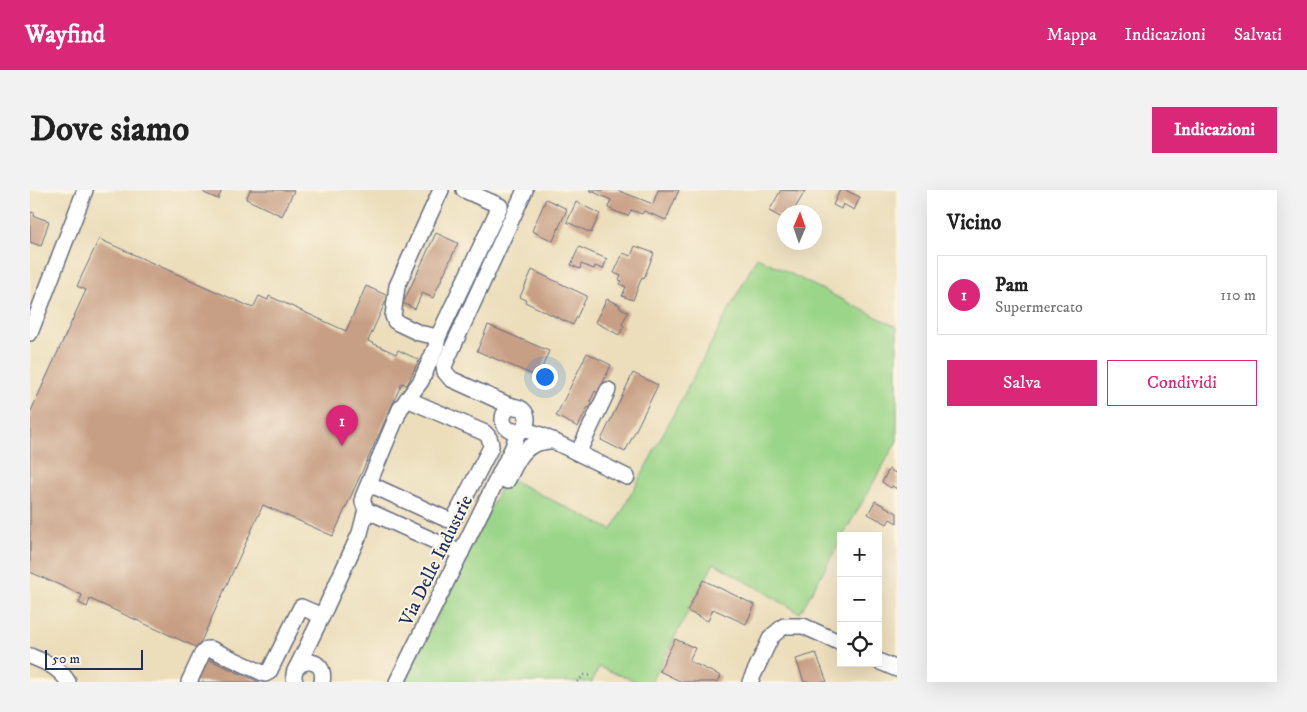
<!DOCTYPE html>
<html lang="it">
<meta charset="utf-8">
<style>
body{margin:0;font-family:"IM FELL DW Pica",serif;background:#f2f2f2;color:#222}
.controls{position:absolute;right:15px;bottom:15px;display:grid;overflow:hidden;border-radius:0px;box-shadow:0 5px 20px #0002}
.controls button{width:45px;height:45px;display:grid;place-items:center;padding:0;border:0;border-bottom:1px solid #e0e0e0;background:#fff;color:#222;font:25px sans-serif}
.compass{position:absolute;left:747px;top:15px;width:45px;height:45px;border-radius:50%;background:#fff;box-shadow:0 5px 20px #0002;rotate:2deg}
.scale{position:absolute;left:15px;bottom:12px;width:98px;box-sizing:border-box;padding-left:5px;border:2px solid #1b2f5e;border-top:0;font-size:14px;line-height:18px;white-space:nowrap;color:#1b2f5e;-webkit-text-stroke:4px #fcf5e5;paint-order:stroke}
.you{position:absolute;left:514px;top:186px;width:18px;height:18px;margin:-12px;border:4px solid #fff;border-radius:50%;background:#1a73e8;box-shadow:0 0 0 8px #1a73e833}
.badge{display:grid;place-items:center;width:32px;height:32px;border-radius:50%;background:#db2777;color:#fff;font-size:16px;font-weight:700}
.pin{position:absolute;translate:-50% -41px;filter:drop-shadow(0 1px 2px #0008)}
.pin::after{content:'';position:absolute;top:26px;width:18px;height:15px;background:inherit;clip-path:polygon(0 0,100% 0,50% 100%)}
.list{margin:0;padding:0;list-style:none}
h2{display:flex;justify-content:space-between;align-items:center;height:65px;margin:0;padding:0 20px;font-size:21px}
h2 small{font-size:16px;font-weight:400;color:#767676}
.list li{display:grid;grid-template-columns:32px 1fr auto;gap:15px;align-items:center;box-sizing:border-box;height:80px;margin:0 10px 10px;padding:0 10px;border:1px solid #e0e0e0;border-radius:0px}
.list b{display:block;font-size:19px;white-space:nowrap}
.list p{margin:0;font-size:16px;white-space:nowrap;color:#767676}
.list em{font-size:16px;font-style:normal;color:#767676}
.actions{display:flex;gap:10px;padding:15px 20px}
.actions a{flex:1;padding:11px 0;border:1px solid #db2777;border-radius:0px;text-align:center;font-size:18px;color:#db2777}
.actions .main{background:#db2777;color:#fff}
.icon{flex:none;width:28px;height:28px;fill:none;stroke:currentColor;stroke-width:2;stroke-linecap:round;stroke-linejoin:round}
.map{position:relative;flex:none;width:867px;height:492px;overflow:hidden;border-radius:0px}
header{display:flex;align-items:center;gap:30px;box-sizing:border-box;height:70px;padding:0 25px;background:#db2777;color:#fff}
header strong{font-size:24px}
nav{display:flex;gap:28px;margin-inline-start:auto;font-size:18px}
.intro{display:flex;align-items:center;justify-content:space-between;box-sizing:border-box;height:120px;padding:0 30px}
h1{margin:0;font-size:35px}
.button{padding:12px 22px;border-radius:0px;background:#db2777;color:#fff;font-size:18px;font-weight:700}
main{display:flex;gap:30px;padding:0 30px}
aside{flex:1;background:#fff;border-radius:0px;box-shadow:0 5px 20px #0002}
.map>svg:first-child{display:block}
.green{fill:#9bd589;stroke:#5b8274}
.building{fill:#c79f84}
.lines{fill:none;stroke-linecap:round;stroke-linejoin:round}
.minor-casing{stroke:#646c7f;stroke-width:18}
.path{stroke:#646c7f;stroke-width:2.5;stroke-dasharray:1 4;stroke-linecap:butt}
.minor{stroke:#fff;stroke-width:15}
.labels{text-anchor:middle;stroke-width:4;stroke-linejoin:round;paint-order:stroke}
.street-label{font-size:19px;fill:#1b2f5e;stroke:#fcf5e5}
</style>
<header>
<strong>Wayfind</strong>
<nav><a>Mappa</a><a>Indicazioni</a><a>Salvati</a></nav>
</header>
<div class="intro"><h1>Dove siamo</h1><a class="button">Indicazioni</a></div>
<main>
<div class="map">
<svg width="867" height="492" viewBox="0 0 867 492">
<rect width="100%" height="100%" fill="#fcf5e5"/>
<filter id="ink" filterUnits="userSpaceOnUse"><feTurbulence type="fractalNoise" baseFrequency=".02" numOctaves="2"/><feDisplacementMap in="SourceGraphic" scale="10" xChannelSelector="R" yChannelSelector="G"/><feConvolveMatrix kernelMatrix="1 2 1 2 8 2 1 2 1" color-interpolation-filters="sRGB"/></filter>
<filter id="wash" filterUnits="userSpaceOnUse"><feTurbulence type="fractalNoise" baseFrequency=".0096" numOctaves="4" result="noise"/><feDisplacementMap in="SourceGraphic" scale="20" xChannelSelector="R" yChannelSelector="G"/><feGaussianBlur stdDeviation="1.12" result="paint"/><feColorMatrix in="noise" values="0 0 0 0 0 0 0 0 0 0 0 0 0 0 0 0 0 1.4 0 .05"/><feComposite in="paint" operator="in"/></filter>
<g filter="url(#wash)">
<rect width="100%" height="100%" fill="#ecdebb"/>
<polygon class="green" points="727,67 867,137 867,251 813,346 811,346 811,350 770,423 684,373 621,492 608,492 569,477 562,492 375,492 476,287 582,340"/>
<g id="blocks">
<g class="building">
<polygon points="175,0 192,0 188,9 174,3"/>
<polygon points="220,0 262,0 264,1 252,26 216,9"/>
<polygon points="559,0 587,0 623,14 628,0 649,0 636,30 614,21 612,24 601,20 598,26 587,22 578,18 581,10"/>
<polygon points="751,0 775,1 763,22 754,22 754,29 739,21"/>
<polygon points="810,0 815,0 830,7 824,20 813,14 811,19 803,15"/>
<polygon points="516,9 537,19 523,51 502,41"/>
<polygon points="546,12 570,24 561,43 537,32"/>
<polygon points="0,22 5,23 4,26 19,31 11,56 0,52"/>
<polygon points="406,43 428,53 403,108 392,103 385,119 373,113"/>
<polygon points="69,49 223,118 229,106 238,110 239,106 316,141 336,96 358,106 338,151 366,164 368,160 389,170 377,195 372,193 303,346 233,315 168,458 60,409 57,417 49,413 52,405 0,382 0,223 56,100 47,96"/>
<polygon points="605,56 624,63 614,88 612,87 603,110 592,106 596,97 590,94 592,91 589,90 591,86 584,83 593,63 601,66"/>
<polygon points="549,57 577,69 573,79 565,76 564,79 551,74 550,79 541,75"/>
<polygon points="502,80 557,106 543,135 495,112 496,110 490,107"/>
<polygon points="577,109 590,115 589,117 598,122 592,134 594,136 589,145 565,132"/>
<polygon points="458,135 519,161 508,187 447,161"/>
<polygon points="557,163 581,175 568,203 565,201 560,212 564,213 561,218 558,217 548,237 526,226"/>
<polygon points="603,183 628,195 595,262 571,250"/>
<polygon points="859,279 865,283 867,279 867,299 862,296 861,298 852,292"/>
<polygon points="845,311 867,323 867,333 860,329 857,334 838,324"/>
<polygon points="673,390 725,415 716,434 683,419 678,431 657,421"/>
<polygon points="645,449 665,458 659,471 691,486 688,492 652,492 629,481"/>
<polygon points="786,463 797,492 774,492 766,469"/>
<polygon points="173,467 229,492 162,492"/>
</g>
</g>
</g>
<g filter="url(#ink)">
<use href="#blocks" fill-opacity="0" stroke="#646c7f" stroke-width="1"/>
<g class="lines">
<g class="minor-casing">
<g id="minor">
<polyline points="0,143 55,0"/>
<polyline points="408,147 389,143 368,133 365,131 363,126 367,96 411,0"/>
<circle cx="485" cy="229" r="12"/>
<polyline points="486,217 474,213 421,189 415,182 414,176 495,0"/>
<polyline points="493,239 511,245 597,287"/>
<polyline points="548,263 578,200"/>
<path d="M477,291C483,280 490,261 503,255C509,252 516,252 523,250"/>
<path d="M337,299L341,297H346L416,329L420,330L424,329L461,257C461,250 459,247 455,243L377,209"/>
<polyline points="336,320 431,363"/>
<path d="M0,466C15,472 29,477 38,492"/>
<polyline points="848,471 867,479"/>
<polyline points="267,477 292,426 330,343 336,320 333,312 333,307 370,219 391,191 406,157 408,147 470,16 434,0"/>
<polyline points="159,492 172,464 177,459 181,459 235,484 239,482 271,417 292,426"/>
<path d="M265,492C257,468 298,463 292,492"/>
<polyline points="367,492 483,257 488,241"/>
<polyline points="720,492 741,447 754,436 773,436 811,453"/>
</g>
</g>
<polyline class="path" points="547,492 554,485 564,486"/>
<use href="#minor" class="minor"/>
</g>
</g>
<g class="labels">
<g class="street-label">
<text transform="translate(405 370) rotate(-64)" y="7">Via Delle Industrie</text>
</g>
</g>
</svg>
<div class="controls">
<button>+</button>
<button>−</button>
<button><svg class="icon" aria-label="locate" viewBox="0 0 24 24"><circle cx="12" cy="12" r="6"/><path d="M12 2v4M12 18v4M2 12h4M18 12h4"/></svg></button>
</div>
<svg class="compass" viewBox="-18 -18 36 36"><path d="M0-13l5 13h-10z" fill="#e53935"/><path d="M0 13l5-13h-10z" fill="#767676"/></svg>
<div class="scale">50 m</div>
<div class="you"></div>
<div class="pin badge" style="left:312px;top:256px">1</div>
</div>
<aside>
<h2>Vicino<small></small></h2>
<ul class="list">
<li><span class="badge">1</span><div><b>Pam</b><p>Supermercato</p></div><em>110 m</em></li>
</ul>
<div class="actions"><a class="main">Salva</a><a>Condividi</a></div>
</aside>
</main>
